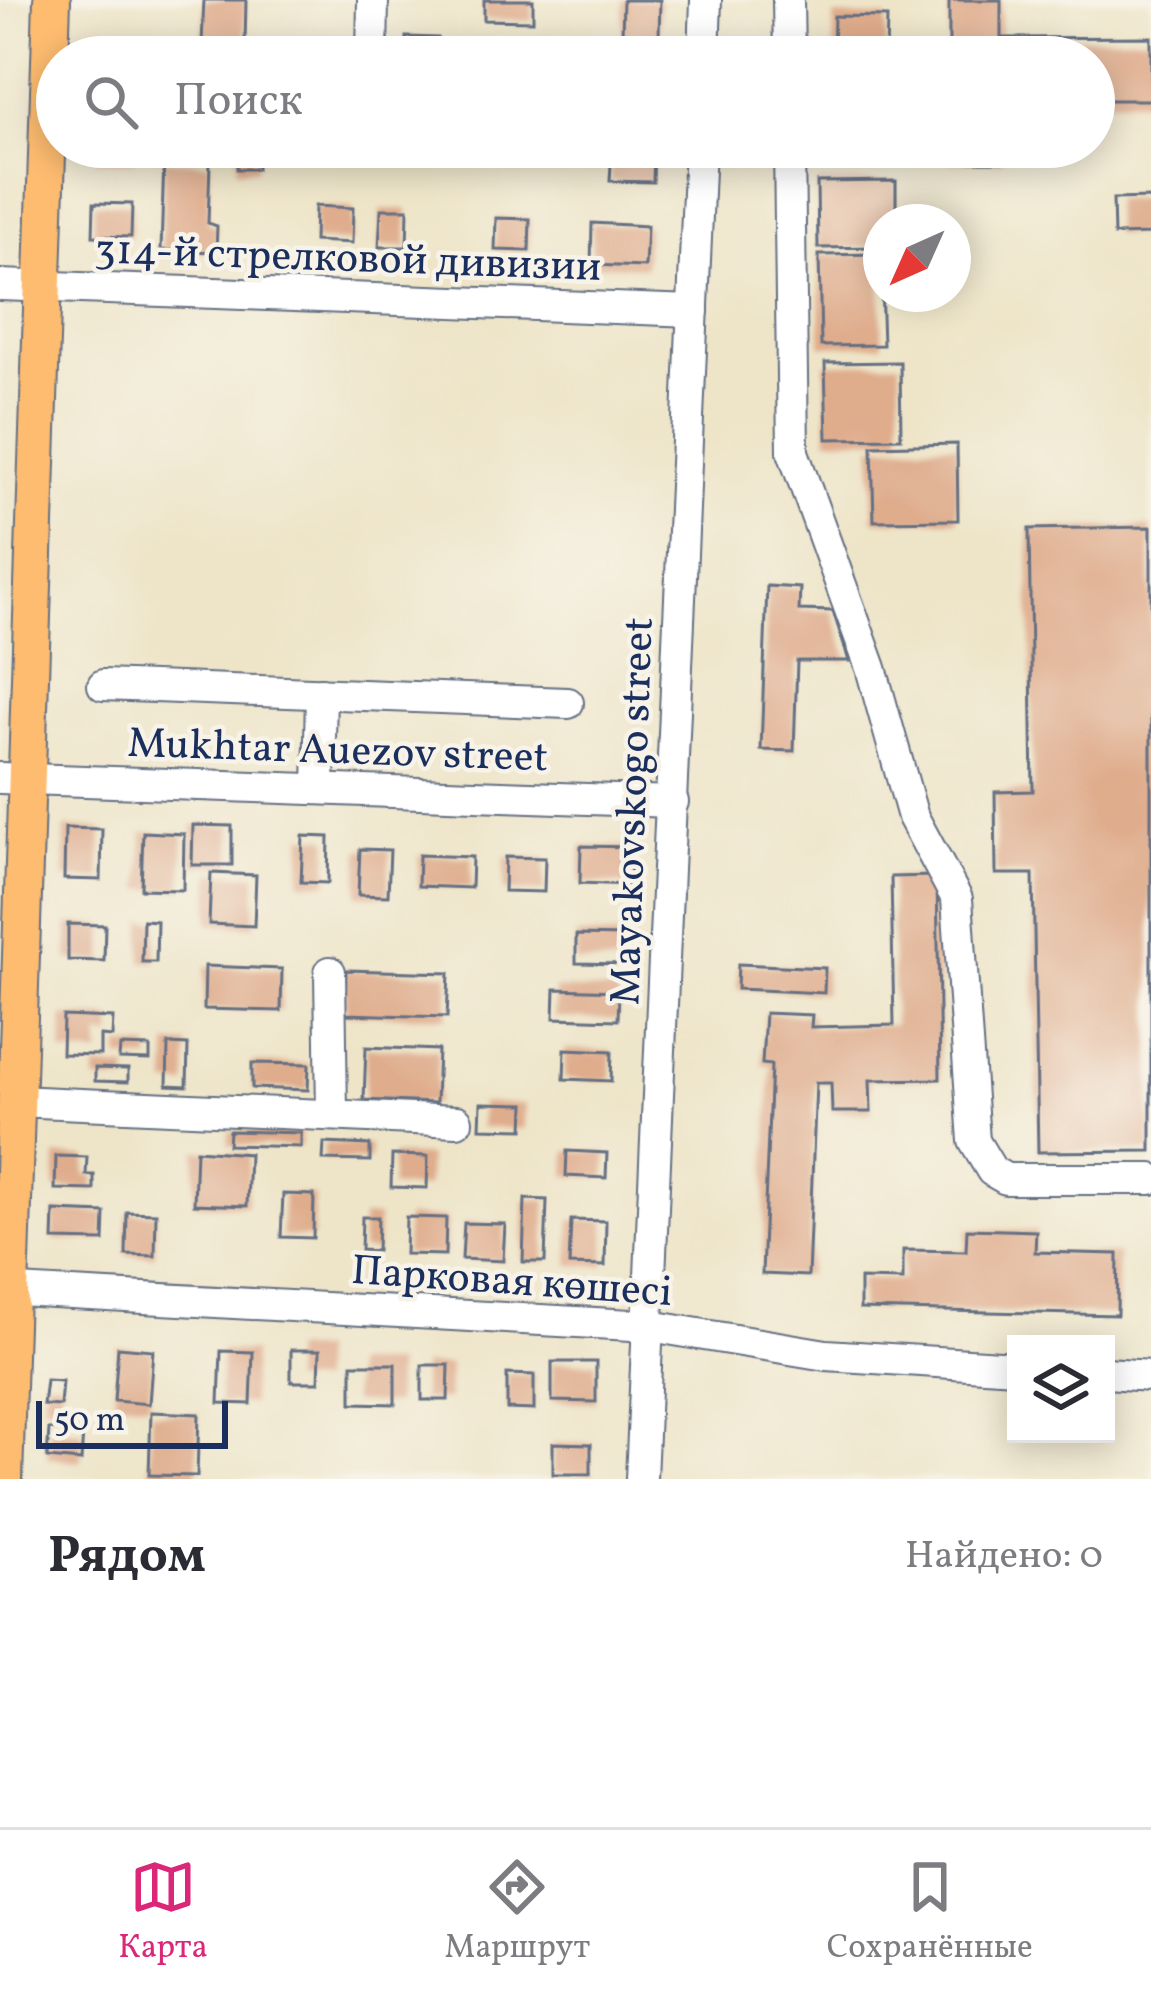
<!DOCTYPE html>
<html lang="ru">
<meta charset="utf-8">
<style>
body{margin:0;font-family:Vollkorn,serif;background:#f2f2f3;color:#2b2b33}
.controls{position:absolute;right:36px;bottom:36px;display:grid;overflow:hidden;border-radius:0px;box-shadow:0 6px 30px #0003}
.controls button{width:108px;height:108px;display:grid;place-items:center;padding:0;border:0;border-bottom:3px solid #e1e1e2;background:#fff;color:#2b2b33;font:60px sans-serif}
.compass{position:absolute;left:863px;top:204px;width:108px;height:108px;border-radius:50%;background:#fff;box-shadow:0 6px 30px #0003;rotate:225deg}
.scale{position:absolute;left:36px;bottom:30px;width:192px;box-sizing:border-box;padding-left:12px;border:6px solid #1b2f5e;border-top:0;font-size:33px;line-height:42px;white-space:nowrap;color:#1b2f5e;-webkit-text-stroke:9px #f7f3e8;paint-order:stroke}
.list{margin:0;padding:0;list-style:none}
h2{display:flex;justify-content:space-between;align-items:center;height:156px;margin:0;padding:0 48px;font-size:51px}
h2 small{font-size:39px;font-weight:400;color:#7c7c81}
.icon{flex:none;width:66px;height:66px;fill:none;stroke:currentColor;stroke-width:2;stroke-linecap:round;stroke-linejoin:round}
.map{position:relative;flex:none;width:1151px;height:1479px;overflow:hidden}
.search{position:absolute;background:#fff;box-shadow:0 6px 30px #0003;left:36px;right:36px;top:36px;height:132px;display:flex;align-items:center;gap:30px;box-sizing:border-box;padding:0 42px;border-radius:66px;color:#7c7c81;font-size:45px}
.sheet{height:348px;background:#fff}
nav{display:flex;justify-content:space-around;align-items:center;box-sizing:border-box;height:168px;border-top:3px solid #e1e1e2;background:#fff;font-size:33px;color:#7c7c81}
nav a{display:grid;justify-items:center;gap:6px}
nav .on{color:#db2777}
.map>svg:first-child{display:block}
.building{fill:#dfac8c}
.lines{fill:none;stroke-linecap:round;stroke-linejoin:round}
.minor-casing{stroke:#656f83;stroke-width:34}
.major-casing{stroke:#656f83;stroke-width:40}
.minor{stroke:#fff;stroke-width:30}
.major{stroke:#fdbc70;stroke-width:36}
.labels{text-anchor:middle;stroke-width:9;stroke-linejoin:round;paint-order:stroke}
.street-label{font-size:42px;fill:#1b2f5e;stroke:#f7f3e8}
</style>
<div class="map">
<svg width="1151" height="1479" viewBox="0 0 1151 1479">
<rect width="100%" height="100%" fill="#f7f3e8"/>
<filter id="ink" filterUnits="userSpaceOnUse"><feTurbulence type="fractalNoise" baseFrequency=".00833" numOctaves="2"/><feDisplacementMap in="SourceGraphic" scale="24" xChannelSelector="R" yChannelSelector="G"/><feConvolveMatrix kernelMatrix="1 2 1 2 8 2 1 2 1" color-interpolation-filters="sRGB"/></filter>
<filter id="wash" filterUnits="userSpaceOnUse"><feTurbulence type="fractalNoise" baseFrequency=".004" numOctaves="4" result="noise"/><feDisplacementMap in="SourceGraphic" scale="48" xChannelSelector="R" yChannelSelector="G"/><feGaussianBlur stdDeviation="2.7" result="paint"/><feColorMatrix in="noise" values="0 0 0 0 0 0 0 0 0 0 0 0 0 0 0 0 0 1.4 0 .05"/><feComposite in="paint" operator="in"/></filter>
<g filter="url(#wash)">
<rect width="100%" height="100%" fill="#eee5c9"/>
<g id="blocks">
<g class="building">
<polygon points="204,0 246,0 245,45 202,44"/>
<polygon points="484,0 533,0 533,21 484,20"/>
<polygon points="623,0 660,0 659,36 622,35"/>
<polygon points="949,0 1001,0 1001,38 1151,37 1151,100 1094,100 1094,57 949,57"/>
<polygon points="834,16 887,17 886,57 833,57"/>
<polygon points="406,37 438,38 437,57 406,57"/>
<polygon points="96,38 142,40 142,57 95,57"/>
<polygon points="97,147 136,147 135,162 96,160"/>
<polygon points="238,147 258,147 257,169 237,169"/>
<polygon points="612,147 654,147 653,182 610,181"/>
<rect x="950" y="147" width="52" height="15"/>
<polygon points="164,160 210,163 208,223 217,226 216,252 161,250"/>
<polygon points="896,181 896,222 881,222 881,247 818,248 817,182"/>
<polygon points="1151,198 1151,234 1114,235 1113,199"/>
<polygon points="94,203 132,204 131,237 93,236"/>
<polygon points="315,206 353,208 352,243 314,241"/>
<polygon points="381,209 408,209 407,247 379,247"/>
<polygon points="496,218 530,219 529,251 495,250"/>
<polygon points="592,223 647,226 645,267 591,265"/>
<polygon points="880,254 883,345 821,346 819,255"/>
<polygon points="900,362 901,438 827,439 825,363"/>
<polygon points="957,444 958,520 874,521 872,446"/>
<polygon points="1151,527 1151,1151 1038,1152 1033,874 996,874 995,792 1033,791 1029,529"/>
<polygon points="767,586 800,588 799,610 833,611 849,661 797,661 794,751 761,750"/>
<polygon points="193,825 232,826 232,865 192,865"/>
<polygon points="65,828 102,829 101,880 64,879"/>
<polygon points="143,832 184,834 183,890 141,889"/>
<polygon points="303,836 329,837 328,883 301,882"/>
<polygon points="581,846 631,847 630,885 580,883"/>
<polygon points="360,849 390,850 388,896 358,895"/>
<polygon points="419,855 472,857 471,888 418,886"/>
<polygon points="505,857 545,858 544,892 504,891"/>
<polygon points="211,873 256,875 254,926 209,924"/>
<polygon points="937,876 940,1079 870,1080 871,1112 832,1112 831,1083 816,1083 808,1276 762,1274 771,1065 762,1064 765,1013 812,1015 811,1027 894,1025 891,877"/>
<polygon points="143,920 157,921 156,962 142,962"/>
<polygon points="68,924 105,925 104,961 68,960"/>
<polygon points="576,935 624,936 622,964 576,963"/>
<polygon points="738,964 825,968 824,993 737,989"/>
<polygon points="205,966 282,969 281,1011 204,1009"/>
<polygon points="346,970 449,973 447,1017 345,1014"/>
<polygon points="555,989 619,991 618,1020 554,1018"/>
<polygon points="63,1016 113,1018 112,1037 100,1036 100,1055 62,1054"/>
<polygon points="168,1044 188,1045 187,1086 167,1085"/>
<polygon points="120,1046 150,1047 150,1060 119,1059"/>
<polygon points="366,1047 438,1050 436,1103 364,1100"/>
<polygon points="565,1049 612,1051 611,1081 564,1079"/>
<polygon points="252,1063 309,1064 308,1090 252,1088"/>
<polygon points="95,1068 128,1069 128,1082 95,1081"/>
<polygon points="481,1103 525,1104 524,1129 480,1128"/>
<polygon points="229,1131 301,1133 301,1147 228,1145"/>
<polygon points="324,1143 370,1145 370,1161 323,1160"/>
<polygon points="196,1150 249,1154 247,1206 194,1204"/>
<polygon points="567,1151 607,1153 606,1178 566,1176"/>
<polygon points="392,1155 428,1156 427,1188 391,1187"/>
<polygon points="56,1156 87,1157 86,1175 94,1175 94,1190 55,1189"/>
<polygon points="283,1194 314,1195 313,1238 281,1237"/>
<polygon points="525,1199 547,1200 545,1262 523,1262"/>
<polygon points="54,1211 105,1213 104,1241 53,1240"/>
<polygon points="127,1212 156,1213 155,1256 126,1255"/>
<polygon points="362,1217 378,1217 377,1251 361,1250"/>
<polygon points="406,1217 446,1218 445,1255 405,1254"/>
<polygon points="571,1220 606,1221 605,1266 569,1265"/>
<polygon points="464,1223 505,1224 503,1261 462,1259"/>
<polygon points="967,1229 1036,1231 1035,1252 1118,1254 1117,1315 860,1309 860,1279 903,1280 903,1250 966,1251"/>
<polygon points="118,1347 153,1350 149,1404 114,1401"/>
<polygon points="291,1350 320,1350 319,1382 291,1382"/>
<polygon points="221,1351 253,1352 251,1404 219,1403"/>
<polygon points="552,1362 596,1362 596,1402 552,1401"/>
<polygon points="352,1364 395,1364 395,1404 352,1403"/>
<polygon points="422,1365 449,1365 448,1400 422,1400"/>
<polygon points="507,1374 534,1375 534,1410 507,1409"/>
<polygon points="46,1380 62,1381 60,1406 43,1405"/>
<polygon points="151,1412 199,1414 197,1476 149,1475"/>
<polygon points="49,1429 83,1432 81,1461 47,1458"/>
<polygon points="553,1443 591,1444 591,1474 553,1474"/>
</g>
</g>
</g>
<g filter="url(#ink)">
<use href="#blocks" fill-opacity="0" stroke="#656f83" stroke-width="3"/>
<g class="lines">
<g class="minor-casing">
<g id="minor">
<polyline points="788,0 789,57"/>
<polyline points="372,57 373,0"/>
<polyline points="704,57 706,0"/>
<polyline points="789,147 793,452 871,668 913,817 957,899 974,1141 992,1171 1006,1179 1151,1179"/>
<polyline points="0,285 693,311"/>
<polyline points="103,685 568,703"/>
<polyline points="0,778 673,802"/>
<polyline points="319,789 321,693"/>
<polyline points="330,972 332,1115"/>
<polyline points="16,1101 457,1121"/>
<polyline points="0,1290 650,1326 826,1355 1016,1367"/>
<polyline points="1106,1373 1151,1376"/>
<polyline points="641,1479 700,147"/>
</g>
</g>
<g class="major-casing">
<polyline id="major" points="4,1479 52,0"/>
</g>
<use href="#minor" class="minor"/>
<use href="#major" class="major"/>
</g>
</g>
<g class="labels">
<g class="street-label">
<text transform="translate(348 256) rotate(2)" y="15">314-й стрелковой дивизии</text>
<text transform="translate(338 748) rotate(2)" y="15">Mukhtar Auezov street</text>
<text transform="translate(630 811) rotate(-88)" y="15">Mayakovskogo street</text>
<text transform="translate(512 1279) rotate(4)" y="15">Парковая көшесі</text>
</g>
</g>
</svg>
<div class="controls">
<button><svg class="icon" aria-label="layers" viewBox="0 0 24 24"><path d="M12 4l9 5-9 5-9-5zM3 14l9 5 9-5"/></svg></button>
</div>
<svg class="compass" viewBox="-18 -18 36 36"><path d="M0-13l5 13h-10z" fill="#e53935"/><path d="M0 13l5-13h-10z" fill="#7c7c81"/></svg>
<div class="scale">50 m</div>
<div class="search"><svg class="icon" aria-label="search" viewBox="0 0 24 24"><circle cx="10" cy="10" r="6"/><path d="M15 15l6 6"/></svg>Поиск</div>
</div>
<section class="sheet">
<h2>Рядом<small>Найдено: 0</small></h2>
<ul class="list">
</ul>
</section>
<nav>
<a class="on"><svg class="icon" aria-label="map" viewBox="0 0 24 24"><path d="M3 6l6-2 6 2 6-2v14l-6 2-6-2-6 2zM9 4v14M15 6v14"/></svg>Карта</a>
<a><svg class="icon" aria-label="directions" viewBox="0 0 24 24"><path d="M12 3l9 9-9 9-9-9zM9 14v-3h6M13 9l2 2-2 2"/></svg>Маршрут</a>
<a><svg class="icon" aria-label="saved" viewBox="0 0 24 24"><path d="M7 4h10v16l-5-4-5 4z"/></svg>Сохранённые</a>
</nav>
